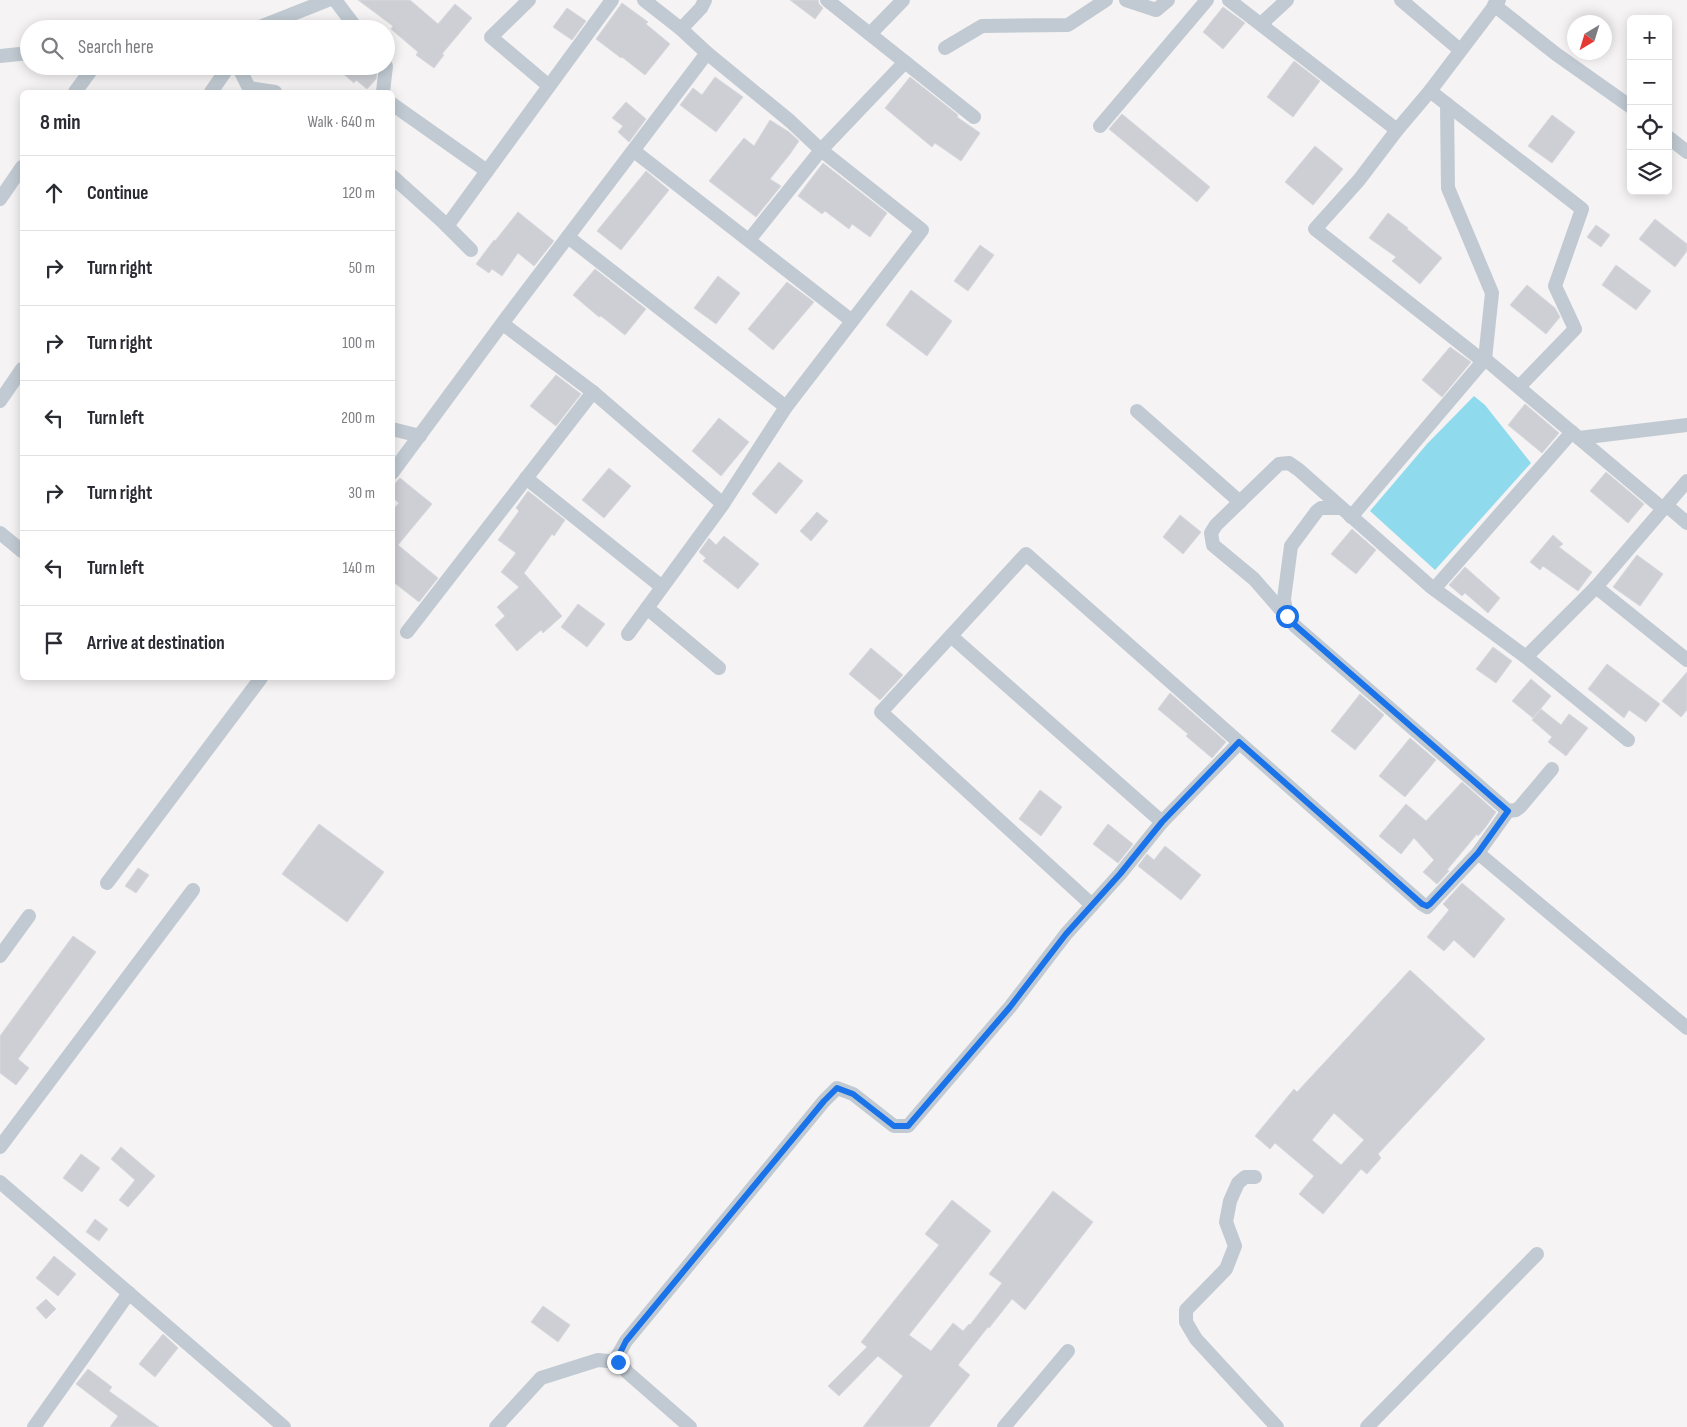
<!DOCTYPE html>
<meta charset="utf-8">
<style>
body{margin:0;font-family:"Sofia Sans Condensed",sans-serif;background:#f7f7f7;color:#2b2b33}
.controls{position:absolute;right:15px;top:15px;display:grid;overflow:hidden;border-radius:8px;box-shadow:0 2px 12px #0003}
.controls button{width:45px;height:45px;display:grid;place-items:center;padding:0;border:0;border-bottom:1px solid #e1e1e2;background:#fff;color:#2b2b33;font:25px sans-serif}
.compass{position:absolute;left:1567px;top:15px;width:45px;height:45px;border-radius:50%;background:#fff;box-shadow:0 2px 12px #0003;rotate:218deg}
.stop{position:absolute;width:15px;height:15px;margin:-11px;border:4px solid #1a73e8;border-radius:50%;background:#fff}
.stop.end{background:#1a73e8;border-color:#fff;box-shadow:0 1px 5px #0008}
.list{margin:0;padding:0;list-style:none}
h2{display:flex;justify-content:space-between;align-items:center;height:65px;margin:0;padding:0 20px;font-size:21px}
h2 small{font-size:16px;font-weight:400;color:#7c7c81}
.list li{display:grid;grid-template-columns:32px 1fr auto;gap:15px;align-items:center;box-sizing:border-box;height:75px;padding:0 20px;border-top:1px solid #e1e1e2}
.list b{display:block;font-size:19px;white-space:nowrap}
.list em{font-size:16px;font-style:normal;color:#7c7c81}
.icon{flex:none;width:28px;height:28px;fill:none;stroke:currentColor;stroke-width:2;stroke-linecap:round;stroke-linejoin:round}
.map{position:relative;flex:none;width:1687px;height:1427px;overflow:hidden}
.search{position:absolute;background:#fff;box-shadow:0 2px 12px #0003;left:20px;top:20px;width:375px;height:55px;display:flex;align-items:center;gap:12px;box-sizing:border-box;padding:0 18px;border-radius:28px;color:#7c7c81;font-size:19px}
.panel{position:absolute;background:#fff;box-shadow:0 2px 12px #0003;left:20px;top:90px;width:375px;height:590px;border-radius:8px}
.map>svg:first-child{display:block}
.water{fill:#90daee}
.building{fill:#cdcfd5;stroke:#d7d9de;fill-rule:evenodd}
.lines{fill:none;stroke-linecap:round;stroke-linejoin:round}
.street{stroke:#c1cad2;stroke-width:14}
.route{stroke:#1a73e8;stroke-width:6}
</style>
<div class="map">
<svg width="1687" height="1427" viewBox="0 0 1687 1427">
<rect width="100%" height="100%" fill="#f5f3f3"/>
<polygon class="water" points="1474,396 1485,405 1531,463 1435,570 1370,511 1427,444"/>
<g class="building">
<polygon points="358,0 410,0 438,24 455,4 472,18 442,54 444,55 434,68 416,55 418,52 391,29 393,26"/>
<polygon points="790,0 818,0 819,4 823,8 815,19"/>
<polygon points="622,3 648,22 646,24 670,44 645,75 622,57 621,58 596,39"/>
<polygon points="1223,7 1245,23 1223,49 1203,32"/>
<polygon points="567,8 586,21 572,40 553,27"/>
<polygon points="1294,61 1320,81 1293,117 1267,97"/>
<polygon points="334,66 377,66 376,79 367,89 356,80 354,83"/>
<polygon points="715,77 743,97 716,132 680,105 693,88 702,95"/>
<polygon points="910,77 958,115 957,117 980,133 961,161 935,143 932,147 885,108"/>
<polygon points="626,102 646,119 629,142 618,132 623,126 612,118"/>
<polygon points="1122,114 1210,187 1197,202 1109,129"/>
<polygon points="1552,115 1575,132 1552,163 1528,146"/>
<polygon points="770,120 789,132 799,141 790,154 770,179 781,186 756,217 709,181 744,138 754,146"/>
<polygon points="1315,146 1343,169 1313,205 1285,182"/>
<polygon points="823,163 887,213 870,237 852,224 849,229 825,211 822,214 798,196"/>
<polygon points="646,171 669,190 621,250 597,231"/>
<polygon points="518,212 554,241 534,266 518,253 502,276 492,269 489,273 476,264 494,240 495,241"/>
<polygon points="1388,213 1408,228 1407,229 1442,258 1420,284 1392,261 1396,257 1369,238"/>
<polygon points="1655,219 1687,244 1687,251 1675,267 1639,239"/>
<polygon points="1596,225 1610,235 1601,247 1587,237"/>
<polygon points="980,245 994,255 968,291 954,281"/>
<polygon points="1616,265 1651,291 1636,310 1602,285"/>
<polygon points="595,269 646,309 625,335 601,316 599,317 573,295"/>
<polygon points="718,276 740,293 716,324 694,308"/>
<polygon points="787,282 814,302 773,350 748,329"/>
<polygon points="1527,285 1555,308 1560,317 1546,334 1510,305"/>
<polygon points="911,290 952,321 927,356 886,325"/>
<polygon points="1450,347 1471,362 1442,397 1422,380"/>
<polygon points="556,375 581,394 556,426 530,406"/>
<polygon points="1525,404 1559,433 1542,453 1508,425"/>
<polygon points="719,418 749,442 721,476 692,451"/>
<polygon points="779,462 803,481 776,514 752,494"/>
<polygon points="609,468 631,486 604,518 582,500"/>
<polygon points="1606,472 1644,504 1628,523 1590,491"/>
<polygon points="400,478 432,504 398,545 438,578 419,602 392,581 392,511 399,503 392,497 392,487"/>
<polygon points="528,491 565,520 554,536 552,534 524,573 562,616 543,633 541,630 517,651 495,625 505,616 497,607 519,587 501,572 516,553 498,540 519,511 516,508"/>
<polygon points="817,512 828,521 811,541 800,531"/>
<polygon points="1180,515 1201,532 1183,554 1163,537"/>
<polygon points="1352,529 1376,550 1356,574 1331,554"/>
<polygon points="1553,535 1563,544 1559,547 1592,572 1578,591 1543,566 1540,570 1530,562"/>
<polygon points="724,536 759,564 738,589 703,561 706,558 699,552 709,538 716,545"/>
<polygon points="1637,555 1663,574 1640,606 1613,587"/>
<polygon points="1465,567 1500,598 1488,613 1465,593 1462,596 1449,585"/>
<polygon points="578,604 605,624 587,647 561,627"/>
<polygon points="1493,647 1512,661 1496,683 1476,669"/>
<polygon points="871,648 903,675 880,700 849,674"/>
<polygon points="1607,664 1660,704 1646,722 1629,710 1624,718 1588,689"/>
<polygon points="1687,672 1687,710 1681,717 1662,701"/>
<polygon points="1531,679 1551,696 1533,718 1512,701"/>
<polygon points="1170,693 1226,742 1212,758 1186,736 1188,734 1158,709"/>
<polygon points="1360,694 1384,715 1355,750 1331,731"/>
<polygon points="1541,709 1561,725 1569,714 1588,728 1566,756 1548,742 1552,737 1532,720"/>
<polygon points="1410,738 1436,760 1405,797 1379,776"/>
<polygon points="1462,782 1496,812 1485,828 1478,836 1477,834 1447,870 1449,871 1437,884 1423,872 1434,860 1414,838 1401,854 1379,836 1406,804 1426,821"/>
<polygon points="1040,790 1062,807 1041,836 1019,819"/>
<polygon points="319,824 384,872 347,922 282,874"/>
<polygon points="1108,824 1133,844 1118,863 1093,844"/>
<polygon points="1165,846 1201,875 1181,900 1138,866 1147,854 1154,860"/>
<polygon points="138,868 149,875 136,893 125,886"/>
<polygon points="1462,883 1505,919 1474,958 1454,940 1444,951 1427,937 1449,910 1443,904"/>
<polygon points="73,936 96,952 18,1059 29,1068 16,1085 0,1073 0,1036"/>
<path d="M1410,970L1485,1039L1378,1154L1381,1158L1367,1174L1361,1169L1323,1214L1299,1194L1314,1176L1275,1143L1270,1149L1255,1136L1294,1089L1297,1092ZM1334,1113L1364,1140L1341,1165L1312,1140Z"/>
<polygon points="121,1147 155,1176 128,1207 119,1200 135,1180 111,1159"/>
<polygon points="81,1154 100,1168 82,1192 63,1178"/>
<polygon points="1053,1191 1093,1222 1025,1310 1012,1299 989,1328 988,1327 958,1365 970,1375 929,1427 863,1427 903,1376 878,1356 839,1396 828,1386 867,1347 861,1342 939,1245 925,1234 952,1200 991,1231 909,1335 931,1351 953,1323 963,1331 969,1324 970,1325 1002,1283 989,1274"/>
<polygon points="95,1219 108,1229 99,1241 86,1232"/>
<polygon points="54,1256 76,1274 58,1296 36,1278"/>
<polygon points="46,1299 56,1309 46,1319 36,1308"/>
<polygon points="543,1306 570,1325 558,1342 531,1322"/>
<polygon points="163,1334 178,1348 155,1377 139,1364"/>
<polygon points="88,1369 112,1387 109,1391 159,1427 110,1427 118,1416 76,1384"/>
</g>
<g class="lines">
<g class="street">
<polyline points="335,0 357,29"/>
<polyline points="529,0 491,37 549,86"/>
<polyline points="827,0 974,117"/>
<polyline points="1126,0 1156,10 1168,0"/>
<polyline points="1229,0 1397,130"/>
<polyline points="1401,0 1460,50"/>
<polyline points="1494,5 1556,54 1631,107"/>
<polyline points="1261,24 1287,0"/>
<polyline points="255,29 328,0"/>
<polyline points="681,29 701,8 705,0"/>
<polyline points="870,34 903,0"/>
<polyline points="945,48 982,26 1068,25 1106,0"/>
<polyline points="0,56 29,53"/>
<polyline points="238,66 249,88 275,92"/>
<polyline points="1430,91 1582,209 1555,286 1575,329 1519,387"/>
<polyline points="75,92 94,66"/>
<polyline points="211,92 229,66"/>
<polyline points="383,92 386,66"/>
<polyline points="392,104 487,171"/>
<polyline points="1447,104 1448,188 1492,293 1485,359"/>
<polyline points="1100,126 1207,0"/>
<polyline points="1668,137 1687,152"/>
<polyline points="634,151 852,321"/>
<polyline points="392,176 442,221 471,250"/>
<polyline points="0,199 22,167"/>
<polyline points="447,226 612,0"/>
<polyline points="568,237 786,407"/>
<polyline points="749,240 821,150 905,62"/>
<polyline points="503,324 593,392 723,504"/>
<polyline points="1483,361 1315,229 1359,180 1397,130 1430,91 1499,0"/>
<polyline points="0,401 22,369"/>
<polyline points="1137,411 1240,502"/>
<polyline points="392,429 420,436"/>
<polyline points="1579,438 1687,425"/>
<polyline points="392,473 507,317 707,53"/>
<polyline points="526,478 662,587"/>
<polyline points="1666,505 1687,523"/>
<polyline points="1351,517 1485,359 1662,508"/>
<polyline points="0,533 22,551"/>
<polyline points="1596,587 1687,660"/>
<polyline points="1434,589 1572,432"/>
<polyline points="647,608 719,668"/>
<polyline points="1287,617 1284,599 1291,546 1317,511 1321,508 1341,508"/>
<polyline points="407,632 593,392"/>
<polyline points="628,634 723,504 786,407 922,230 821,150 790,121 707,53 681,29 644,0"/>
<polyline points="951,636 1162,822"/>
<polyline points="1526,657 1596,587 1687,481"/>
<polyline points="1508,811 1295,626 1254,579 1213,545 1211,533 1216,525 1279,464 1289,463 1299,470 1430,586 1526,657 1628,740"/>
<polyline points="1478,853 1687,1028"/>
<polyline points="107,883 261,678"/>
<polyline points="1092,905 881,712 1026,554 1422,904 1427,907 1430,904 1478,853 1508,811 1516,810 1520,807 1552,769"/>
<polyline points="0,956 29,916"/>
<polyline points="0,1147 193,890"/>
<polyline points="1255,1177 1245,1177 1238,1183 1230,1201 1226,1222 1235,1246 1226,1269 1186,1310 1186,1322 1196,1339 1277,1427"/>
<polyline points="0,1182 284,1427"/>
<polyline points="34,1427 129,1293"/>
<polyline points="496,1427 541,1378 598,1360 618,1362 617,1357"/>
<polyline points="690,1427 627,1372 617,1357 626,1341 824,1101 837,1088 853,1094 894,1126 908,1126 1010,1007 1066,934 1120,874 1162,822 1239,743"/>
<polyline points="1004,1427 1068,1351"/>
<polyline points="1367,1427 1537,1254"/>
</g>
</g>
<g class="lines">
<polyline class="route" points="618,1362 618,1357 626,1341 824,1101 837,1088 853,1094 894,1126 908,1126 1010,1007 1066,934 1120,874 1162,822 1239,742 1422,904 1427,906 1430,904 1478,853 1508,811 1296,626 1287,616"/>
</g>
</svg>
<div class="controls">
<button>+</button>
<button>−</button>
<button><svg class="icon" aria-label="locate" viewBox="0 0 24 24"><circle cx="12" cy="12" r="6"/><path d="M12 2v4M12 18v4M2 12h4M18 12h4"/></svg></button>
<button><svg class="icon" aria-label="layers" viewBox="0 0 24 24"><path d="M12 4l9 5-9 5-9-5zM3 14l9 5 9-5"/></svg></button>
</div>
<svg class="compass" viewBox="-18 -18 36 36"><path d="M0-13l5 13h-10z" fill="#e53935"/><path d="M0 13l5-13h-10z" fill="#7c7c81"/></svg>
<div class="stop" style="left:1287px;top:616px"></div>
<div class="stop end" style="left:618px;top:1362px"></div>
<div class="search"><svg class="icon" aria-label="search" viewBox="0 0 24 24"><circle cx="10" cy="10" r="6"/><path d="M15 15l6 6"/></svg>Search here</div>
<section class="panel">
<h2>8 min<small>Walk · 640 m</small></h2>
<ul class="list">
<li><svg class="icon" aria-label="ahead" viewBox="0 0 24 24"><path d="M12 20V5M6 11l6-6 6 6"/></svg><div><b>Continue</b></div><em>120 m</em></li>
<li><svg class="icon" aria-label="right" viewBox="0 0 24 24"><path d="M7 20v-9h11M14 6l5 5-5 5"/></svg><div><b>Turn right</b></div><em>50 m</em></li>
<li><svg class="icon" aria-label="right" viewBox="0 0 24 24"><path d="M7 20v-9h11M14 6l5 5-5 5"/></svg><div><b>Turn right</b></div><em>100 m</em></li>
<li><svg class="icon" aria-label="left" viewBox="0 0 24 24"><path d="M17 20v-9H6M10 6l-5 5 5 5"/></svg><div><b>Turn left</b></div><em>200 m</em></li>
<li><svg class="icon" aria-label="right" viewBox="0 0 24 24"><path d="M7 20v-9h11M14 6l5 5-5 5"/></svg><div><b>Turn right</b></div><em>30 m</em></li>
<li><svg class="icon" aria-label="left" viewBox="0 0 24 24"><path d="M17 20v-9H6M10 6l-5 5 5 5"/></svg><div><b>Turn left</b></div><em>140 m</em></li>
<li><svg class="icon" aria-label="arrive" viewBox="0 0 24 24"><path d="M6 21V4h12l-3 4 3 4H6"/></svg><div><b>Arrive at destination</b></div></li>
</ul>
</section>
</div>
